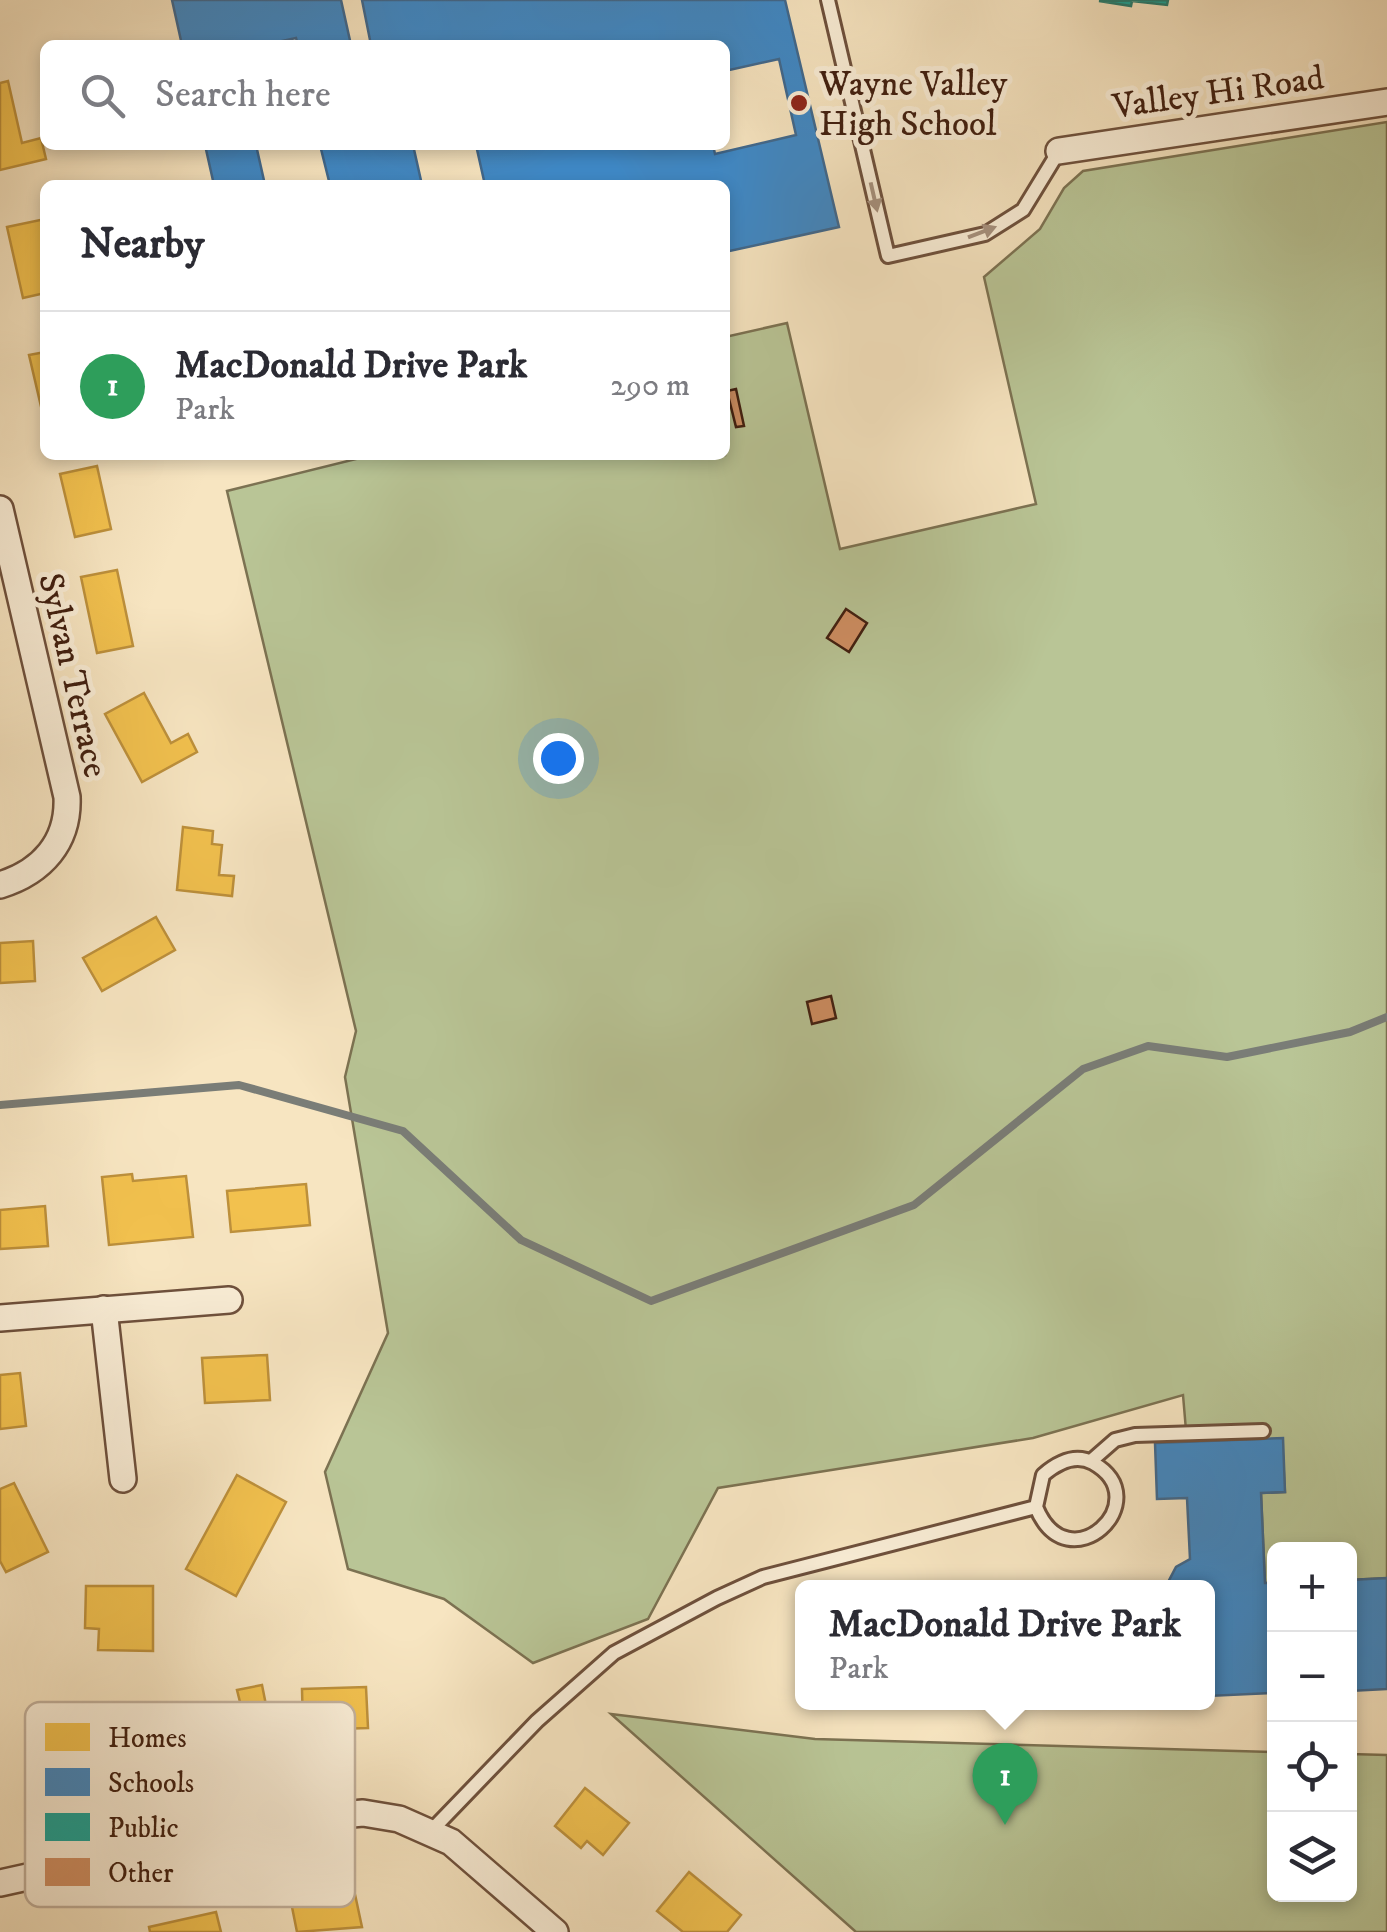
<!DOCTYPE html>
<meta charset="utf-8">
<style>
body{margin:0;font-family:"IM FELL DW Pica",serif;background:#f7f7f7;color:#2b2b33}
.controls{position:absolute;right:30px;bottom:30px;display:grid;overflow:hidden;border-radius:15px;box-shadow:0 5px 15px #0003}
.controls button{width:90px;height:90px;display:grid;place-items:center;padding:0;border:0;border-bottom:2px solid #e1e1e2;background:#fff;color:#2b2b33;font:50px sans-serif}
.you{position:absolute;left:558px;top:758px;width:35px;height:35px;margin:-25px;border:8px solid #fff;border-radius:50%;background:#1a73e8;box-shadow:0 0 0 15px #1a73e833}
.badge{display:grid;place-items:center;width:65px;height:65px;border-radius:50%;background:#8f2418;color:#fff;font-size:32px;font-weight:700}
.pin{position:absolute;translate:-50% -82px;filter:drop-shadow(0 2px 5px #0008)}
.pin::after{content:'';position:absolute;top:52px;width:35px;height:30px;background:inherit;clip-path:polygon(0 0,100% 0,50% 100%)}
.popup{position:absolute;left:795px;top:1580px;width:420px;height:130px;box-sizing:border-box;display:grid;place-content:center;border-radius:15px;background:#fff;filter:drop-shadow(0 2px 8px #0005);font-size:32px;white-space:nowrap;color:#7c7c81}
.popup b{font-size:38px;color:#2b2b33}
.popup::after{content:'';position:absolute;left:50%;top:100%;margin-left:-20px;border:20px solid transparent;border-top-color:#fff}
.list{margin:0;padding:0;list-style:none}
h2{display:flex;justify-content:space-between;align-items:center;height:130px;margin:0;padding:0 40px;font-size:42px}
h2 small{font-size:32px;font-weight:400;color:#7c7c81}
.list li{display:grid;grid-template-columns:65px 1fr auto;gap:30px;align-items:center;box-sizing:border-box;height:150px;padding:0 40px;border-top:2px solid #e1e1e2}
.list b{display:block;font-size:38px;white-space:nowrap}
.list p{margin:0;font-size:32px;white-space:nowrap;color:#7c7c81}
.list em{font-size:32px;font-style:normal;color:#7c7c81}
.icon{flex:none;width:55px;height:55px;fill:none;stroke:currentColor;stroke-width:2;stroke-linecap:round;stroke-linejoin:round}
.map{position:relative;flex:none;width:1387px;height:1932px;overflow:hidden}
.search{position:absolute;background:#fff;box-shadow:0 5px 15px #0003;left:40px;top:40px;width:690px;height:110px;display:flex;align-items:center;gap:25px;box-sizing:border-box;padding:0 35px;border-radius:15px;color:#7c7c81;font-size:38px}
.panel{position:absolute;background:#fff;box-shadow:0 5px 15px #0003;left:40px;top:180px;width:690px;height:280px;border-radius:15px}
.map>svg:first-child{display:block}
.green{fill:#b9c596;stroke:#7c7252;stroke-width:2.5}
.homes{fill:#f2c14e;stroke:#bd903b;stroke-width:2.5}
.schools{fill:#3f88c5;stroke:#3f688e;stroke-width:2.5}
.public{fill:#17a398;stroke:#237b6f;stroke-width:2.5}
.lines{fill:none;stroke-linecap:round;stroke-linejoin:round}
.stream{stroke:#7a7d77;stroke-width:8}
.building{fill:#d08f63;stroke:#401e0f;stroke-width:2.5}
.lane-casing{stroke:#6e503c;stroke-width:18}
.street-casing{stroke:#6e503c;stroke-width:30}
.lane{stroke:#faeed7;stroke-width:12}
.street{stroke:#faeed7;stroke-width:25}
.oneway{fill:#a6907d}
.poi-dot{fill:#8f2418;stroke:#faeed7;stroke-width:4}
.labels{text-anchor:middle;stroke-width:10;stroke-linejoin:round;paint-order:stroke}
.poi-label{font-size:35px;fill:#401e0f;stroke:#faeed7;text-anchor:start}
.street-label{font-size:35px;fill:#401e0f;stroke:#faeed7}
.key{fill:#faeed7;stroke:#c2b09b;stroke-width:2.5}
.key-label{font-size:28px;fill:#401e0f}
</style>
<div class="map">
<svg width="1387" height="1932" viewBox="0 0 1387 1932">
<rect width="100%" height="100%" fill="#f7e5c1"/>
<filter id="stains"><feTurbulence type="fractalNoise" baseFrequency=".002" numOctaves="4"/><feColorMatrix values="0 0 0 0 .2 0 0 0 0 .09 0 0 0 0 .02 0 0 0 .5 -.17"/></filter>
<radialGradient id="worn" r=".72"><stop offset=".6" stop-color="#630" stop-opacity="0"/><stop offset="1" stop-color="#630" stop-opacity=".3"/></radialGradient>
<g class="green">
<polygon points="1387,122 1387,1578 1350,1580 1350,1550 1274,1550 1274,1583 1265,1583 1261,1493 1285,1492 1282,1439 1187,1442 1183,1395 1033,1438 718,1488 648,1619 533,1663 444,1599 348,1569 325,1472 388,1333 345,1077 356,1031 227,491 372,455 725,455 725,337 787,323 840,549 1036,504 984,277 1040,229 1064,188 1083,171"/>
<polygon points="611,1714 815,1739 1274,1752 1274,1894 1350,1894 1350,1754 1387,1755 1387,1932 856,1932"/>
</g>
<g class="homes">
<polygon points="8,81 22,143 41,138 46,159 0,170 0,83"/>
<polygon points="45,219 45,293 23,298 7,227"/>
<polygon points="45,352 45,415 43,415 29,355"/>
<polygon points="97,466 111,529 75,537 60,474"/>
<polygon points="117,570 133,646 97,653 81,577"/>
<polygon points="144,693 171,743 188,734 197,752 142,782 105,714"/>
<polygon points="183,827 213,831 212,844 222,845 219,875 234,876 232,896 177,890"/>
<polygon points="156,917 175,950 102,991 83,958"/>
<polygon points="33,941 35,981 0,983 0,943"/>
<polygon points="132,1174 133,1181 186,1176 193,1237 109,1245 102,1177"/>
<polygon points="306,1184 310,1225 231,1232 227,1191"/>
<polygon points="45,1206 48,1246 0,1249 0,1210"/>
<polygon points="267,1355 270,1400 205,1403 202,1358"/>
<polygon points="20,1373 26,1426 0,1429 0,1375"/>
<polygon points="237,1475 286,1502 236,1596 186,1569"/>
<polygon points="14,1483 48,1552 6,1572 0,1561 0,1489"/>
<polygon points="86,1586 153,1586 153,1651 98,1650 99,1629 85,1628"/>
<polygon points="262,1685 272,1735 249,1740 251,1749 179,1758 170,1713 240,1702 237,1690"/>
<polygon points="366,1687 368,1728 303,1730 302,1689"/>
<polygon points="99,1727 109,1779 48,1790 41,1751 80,1743 78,1732"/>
<polygon points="585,1788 629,1823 603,1855 587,1841 581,1848 555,1826"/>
<polygon points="689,1872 741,1915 727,1932 683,1932 657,1911"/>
<polygon points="353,1885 362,1927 297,1932 290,1897"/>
<polygon points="216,1912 221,1932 150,1932 149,1927"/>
</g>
<g class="schools">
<polygon points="172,0 341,0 351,45 298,45 296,38 264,45 182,45"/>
<polygon points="362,0 785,0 839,227 725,252 725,185 485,185 476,145 713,145 715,154 796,135 779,59 725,71 725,45 371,45"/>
<polygon points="205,145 256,145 265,185 214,185"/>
<polygon points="320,145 413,145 422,185 330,185"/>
<polygon points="1283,1438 1285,1492 1261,1493 1265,1583 1274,1583 1274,1693 1208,1696 1208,1588 1165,1588 1176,1567 1190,1559 1187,1498 1157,1499 1155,1443"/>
<polygon points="1387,1578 1387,1689 1350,1691 1350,1580"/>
</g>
<polygon class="public" points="1168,0 1167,5 1132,1 1131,6 1099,1"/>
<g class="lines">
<polyline class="stream" points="0,1105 239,1085 403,1131 521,1240 651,1301 914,1205 1083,1069 1148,1046 1227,1057 1350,1032 1387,1017"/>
</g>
<g class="building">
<polygon points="736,389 744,426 736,427 727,391"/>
<polygon points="846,609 867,623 849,652 827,638"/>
<polygon points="831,996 836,1018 812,1024 807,1002"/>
</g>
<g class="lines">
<g class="lane-casing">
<g id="lane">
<polyline points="828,0 888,256 985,234 1023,210 1059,151"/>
<polyline points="1091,1461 1115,1440 1135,1435 1263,1431"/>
<path d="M431,1831L537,1721L614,1653L717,1598L763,1577L1036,1507L1043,1475C1057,1463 1075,1453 1093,1463C1159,1500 1068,1586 1036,1507"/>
</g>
</g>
<g class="street-casing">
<g id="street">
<polyline points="1059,151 1387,102"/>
<path d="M0,509L67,797C69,842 42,872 0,885"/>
<polyline points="104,1309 123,1479"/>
<polyline points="0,1318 229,1300"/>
<polyline points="0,1883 285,1820 363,1813 399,1819 451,1842 555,1932"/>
</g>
</g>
<use href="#lane" class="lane"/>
<use href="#street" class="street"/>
</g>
<defs><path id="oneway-solid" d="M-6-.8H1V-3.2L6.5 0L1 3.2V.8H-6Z" transform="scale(2.5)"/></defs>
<g class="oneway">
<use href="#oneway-solid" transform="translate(874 197) rotate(77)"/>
<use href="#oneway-solid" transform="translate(982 232) rotate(-21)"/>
</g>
<circle class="poi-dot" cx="799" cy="103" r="10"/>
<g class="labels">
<g class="poi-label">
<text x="819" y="95">Wayne Valley<tspan x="819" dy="40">High School</tspan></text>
</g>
<g class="street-label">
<text transform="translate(1218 91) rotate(-8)" y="12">Valley Hi Road</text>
<text transform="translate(74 675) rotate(77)" y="12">Sylvan Terrace</text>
</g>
</g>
<rect x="25" y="1702" width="330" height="205" rx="15" class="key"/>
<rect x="45" y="1723" width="45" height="28" fill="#f2c14e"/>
<rect x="45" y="1768" width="45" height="28" fill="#3f88c5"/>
<rect x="45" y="1813" width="45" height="28" fill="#17a398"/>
<rect x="45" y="1858" width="45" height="28" fill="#d08f63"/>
<g class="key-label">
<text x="108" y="1747">Homes</text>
<text x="108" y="1792">Schools</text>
<text x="108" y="1837">Public</text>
<text x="108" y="1882">Other</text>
</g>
<rect width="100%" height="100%" filter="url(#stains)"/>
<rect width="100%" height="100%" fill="url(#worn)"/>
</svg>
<div class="controls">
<button>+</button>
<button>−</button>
<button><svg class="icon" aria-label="locate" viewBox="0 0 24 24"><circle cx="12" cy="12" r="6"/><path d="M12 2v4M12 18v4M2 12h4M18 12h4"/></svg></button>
<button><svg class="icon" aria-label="layers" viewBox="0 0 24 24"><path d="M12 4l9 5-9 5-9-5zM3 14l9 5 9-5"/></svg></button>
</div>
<div class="you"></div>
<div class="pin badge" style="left:1005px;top:1825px;background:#2e9e5b">1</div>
<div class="popup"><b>MacDonald Drive Park</b>Park</div>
<div class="search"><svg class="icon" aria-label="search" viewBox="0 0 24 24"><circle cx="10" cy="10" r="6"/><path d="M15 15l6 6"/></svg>Search here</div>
<section class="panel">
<h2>Nearby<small></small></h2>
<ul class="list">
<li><span class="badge" style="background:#2e9e5b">1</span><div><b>MacDonald Drive Park</b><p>Park</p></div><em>290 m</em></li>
</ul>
</section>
</div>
